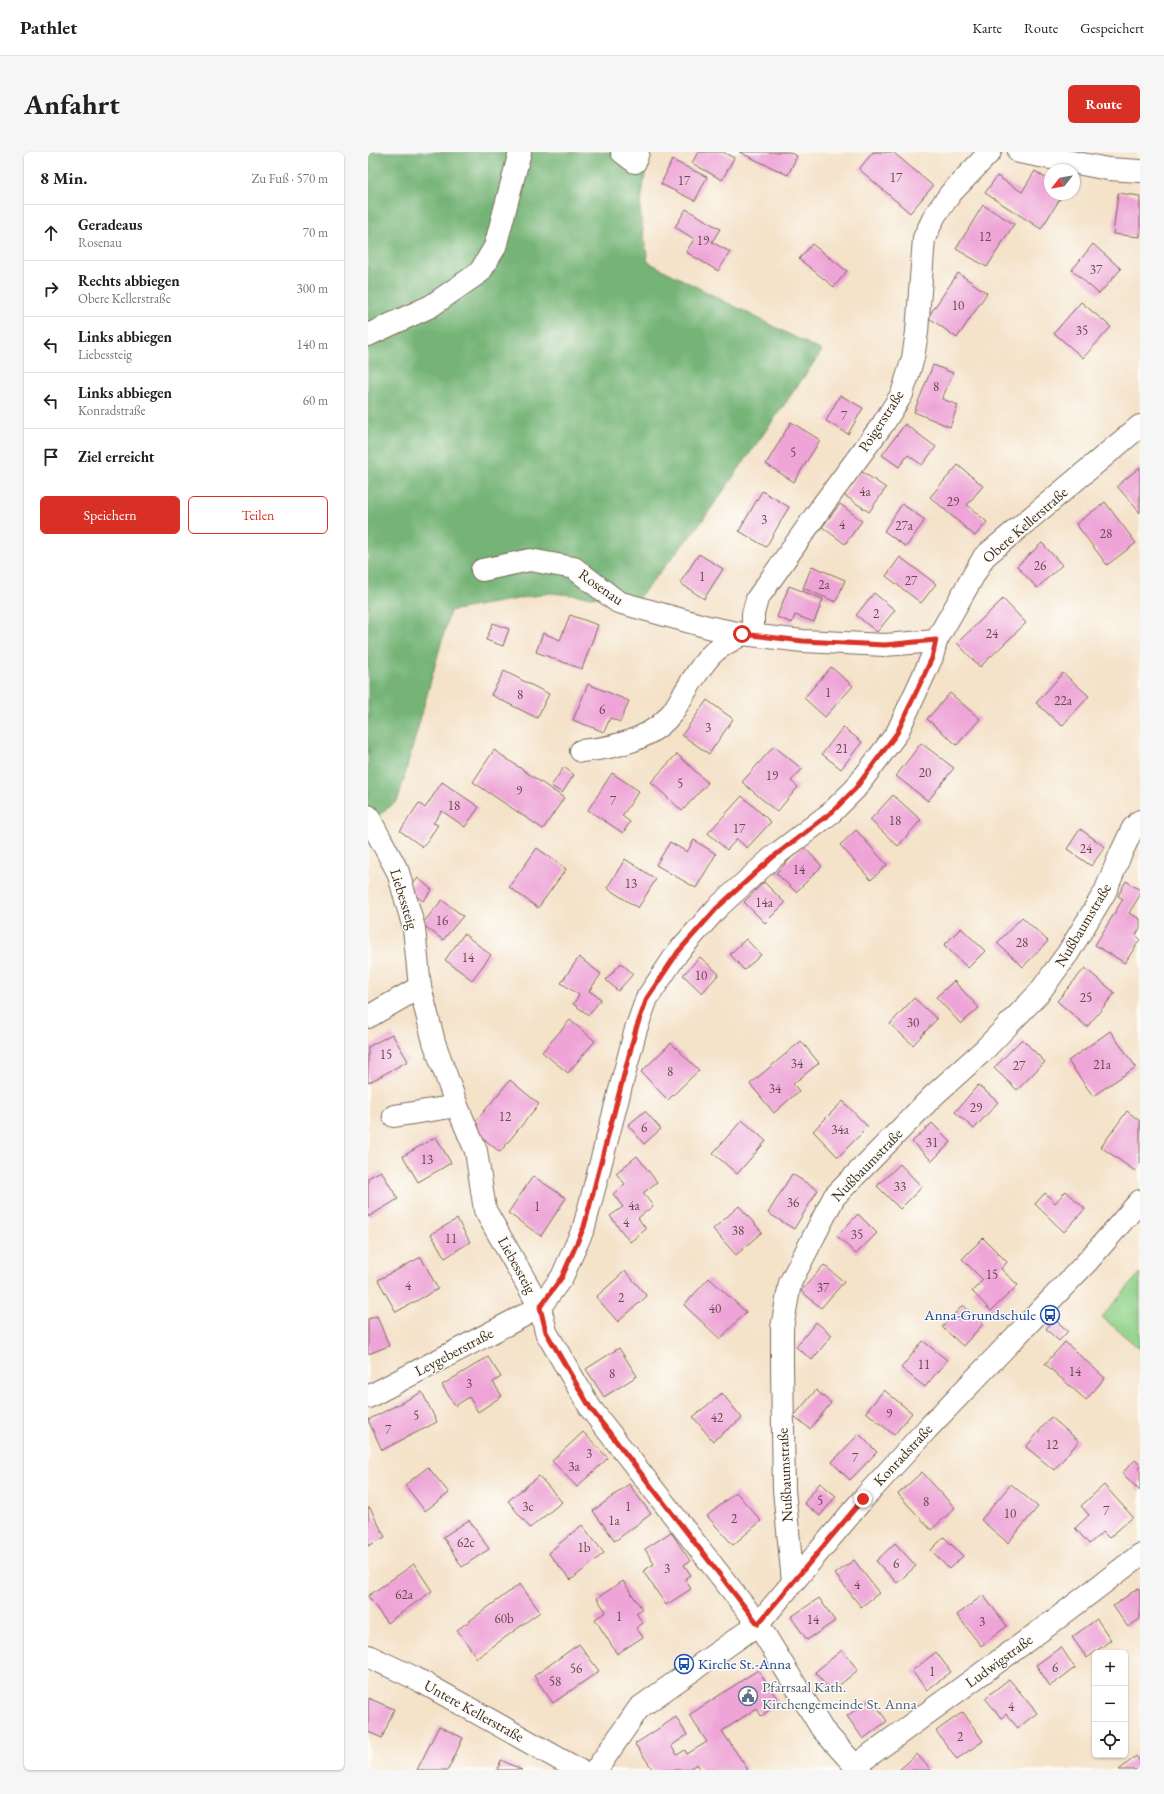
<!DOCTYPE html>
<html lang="de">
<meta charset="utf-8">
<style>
body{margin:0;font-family:"EB Garamond",serif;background:#f6f6f6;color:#202124}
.controls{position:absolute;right:12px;bottom:12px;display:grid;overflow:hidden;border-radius:6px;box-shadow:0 1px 3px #0004}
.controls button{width:36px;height:36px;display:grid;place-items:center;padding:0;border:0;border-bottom:1px solid #e0e0e0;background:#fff;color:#202124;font:20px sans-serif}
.compass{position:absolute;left:676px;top:12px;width:36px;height:36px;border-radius:50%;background:#fff;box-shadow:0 1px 3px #0004;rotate:239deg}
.stop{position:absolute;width:12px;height:12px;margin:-9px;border:3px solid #d93025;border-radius:50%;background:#fff}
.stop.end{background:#d93025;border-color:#fff;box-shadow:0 1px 4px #0008}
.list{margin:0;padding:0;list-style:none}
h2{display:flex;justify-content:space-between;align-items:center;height:52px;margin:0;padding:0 16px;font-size:17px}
h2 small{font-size:13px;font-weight:400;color:#757577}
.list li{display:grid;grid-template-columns:26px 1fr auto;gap:12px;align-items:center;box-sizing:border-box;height:56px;padding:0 16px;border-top:1px solid #e0e0e0}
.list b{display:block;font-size:15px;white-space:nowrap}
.list p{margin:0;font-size:13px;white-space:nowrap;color:#757577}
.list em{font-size:13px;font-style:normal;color:#757577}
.actions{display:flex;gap:8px;padding:12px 16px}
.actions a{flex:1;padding:9px 0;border:1px solid #d93025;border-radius:6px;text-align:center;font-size:14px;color:#d93025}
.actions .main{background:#d93025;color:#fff}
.icon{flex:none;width:22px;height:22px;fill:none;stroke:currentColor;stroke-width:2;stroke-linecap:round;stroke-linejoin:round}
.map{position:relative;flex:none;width:772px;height:1618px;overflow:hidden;border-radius:6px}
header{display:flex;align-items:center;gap:24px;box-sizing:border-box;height:56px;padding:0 20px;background:#fff;border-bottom:1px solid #e0e0e0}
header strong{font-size:19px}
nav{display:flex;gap:22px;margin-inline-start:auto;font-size:14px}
.intro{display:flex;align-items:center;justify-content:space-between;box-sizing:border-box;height:96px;padding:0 24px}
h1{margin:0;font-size:28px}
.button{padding:10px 18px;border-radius:6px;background:#d93025;color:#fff;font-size:14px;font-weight:700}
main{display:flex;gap:24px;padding:0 24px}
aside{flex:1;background:#fff;border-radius:6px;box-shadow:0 1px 3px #0004}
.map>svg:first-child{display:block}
.green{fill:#91d28a;stroke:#667e54}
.forest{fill:#74b476;stroke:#586f4a}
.building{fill:#eea4d7}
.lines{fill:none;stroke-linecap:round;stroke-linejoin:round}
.minor-casing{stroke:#7c6a5a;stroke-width:24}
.minor{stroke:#fff;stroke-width:22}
.route{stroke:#d93025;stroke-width:5}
.labels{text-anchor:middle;stroke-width:3;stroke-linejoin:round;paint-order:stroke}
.number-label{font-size:13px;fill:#68484c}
.street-label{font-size:15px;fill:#3b2a1e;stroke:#fdfcf7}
.transit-label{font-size:15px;fill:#164399;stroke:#fdfcf7;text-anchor:end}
.service-label{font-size:15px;fill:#4e5e75;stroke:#fdfcf7;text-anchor:start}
</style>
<header>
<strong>Pathlet</strong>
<nav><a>Karte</a><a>Route</a><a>Gespeichert</a></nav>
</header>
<div class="intro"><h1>Anfahrt</h1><a class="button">Route</a></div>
<main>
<aside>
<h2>8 Min.<small>Zu Fuß · 570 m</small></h2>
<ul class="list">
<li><svg class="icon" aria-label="ahead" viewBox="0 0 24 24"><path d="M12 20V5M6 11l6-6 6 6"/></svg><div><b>Geradeaus</b><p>Rosenau</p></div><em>70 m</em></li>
<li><svg class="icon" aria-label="right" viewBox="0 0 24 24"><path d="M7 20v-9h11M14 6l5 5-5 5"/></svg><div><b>Rechts abbiegen</b><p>Obere Kellerstraße</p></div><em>300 m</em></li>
<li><svg class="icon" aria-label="left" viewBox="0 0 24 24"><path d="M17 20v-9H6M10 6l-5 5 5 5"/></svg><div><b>Links abbiegen</b><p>Liebessteig</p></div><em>140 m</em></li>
<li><svg class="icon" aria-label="left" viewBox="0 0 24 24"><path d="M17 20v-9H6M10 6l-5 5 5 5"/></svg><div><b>Links abbiegen</b><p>Konradstraße</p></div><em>60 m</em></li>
<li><svg class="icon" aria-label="arrive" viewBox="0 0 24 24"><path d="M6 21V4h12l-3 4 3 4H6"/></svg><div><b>Ziel erreicht</b></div></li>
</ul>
<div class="actions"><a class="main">Speichern</a><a>Teilen</a></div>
</aside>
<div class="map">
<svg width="772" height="1618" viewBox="0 0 772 1618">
<rect width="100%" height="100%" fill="#fdfcf7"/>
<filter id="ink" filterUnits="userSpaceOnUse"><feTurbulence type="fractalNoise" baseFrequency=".025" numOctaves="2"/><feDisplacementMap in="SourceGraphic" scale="8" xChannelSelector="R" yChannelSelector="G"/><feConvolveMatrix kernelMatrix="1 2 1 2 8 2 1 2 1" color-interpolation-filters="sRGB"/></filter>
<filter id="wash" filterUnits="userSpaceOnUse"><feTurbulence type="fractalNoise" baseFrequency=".012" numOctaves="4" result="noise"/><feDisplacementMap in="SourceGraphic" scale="16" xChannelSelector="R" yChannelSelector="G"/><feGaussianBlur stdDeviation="0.9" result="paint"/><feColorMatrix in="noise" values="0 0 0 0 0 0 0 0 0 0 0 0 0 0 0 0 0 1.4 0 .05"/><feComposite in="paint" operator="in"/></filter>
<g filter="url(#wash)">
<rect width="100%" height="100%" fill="#f4e2c9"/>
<polygon class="green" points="772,1121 772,1197 734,1165"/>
<polygon class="forest" points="0,0 280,0 272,58 280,110 454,199 332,372 268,449 182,441 82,459 30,648 0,672"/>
<g id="blocks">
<g class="building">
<polygon points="330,0 355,0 366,6 354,28 324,11"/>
<polygon points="371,0 421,0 429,4 420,23"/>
<polygon points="505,0 525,0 565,34 542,61 491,17"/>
<polygon points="304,8 339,25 327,49 293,32"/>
<polygon points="667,19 682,29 682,42 695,42 673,77 617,41 629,24 654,40"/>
<polygon points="750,41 772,44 772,85 745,82"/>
<polygon points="615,53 646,72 619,115 588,97"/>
<polygon points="318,57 352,77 344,90 362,100 350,119 318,100 326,87 307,75"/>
<polygon points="444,92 479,119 466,135 431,107"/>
<polygon points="725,92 753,117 731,142 704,118"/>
<polygon points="590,121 619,141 589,186 560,165"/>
<polygon points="713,150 743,175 715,206 686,181"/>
<polygon points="565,213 585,221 574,247 590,253 582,275 546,260"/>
<polygon points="472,243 495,256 480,282 458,269"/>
<polygon points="423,270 452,288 426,330 398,312"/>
<polygon points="537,272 568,295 554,313 540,303 531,315 514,303"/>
<polygon points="590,313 615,334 599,353 619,370 607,384 562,345"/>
<polygon points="772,315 772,361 749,334"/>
<polygon points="493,319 518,336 501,360 476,343"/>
<polygon points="394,339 421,355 398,395 371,379"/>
<polygon points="737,350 768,391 739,413 708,372"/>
<polygon points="472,352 494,369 477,392 454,375"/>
<polygon points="534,352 557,368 538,395 516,379"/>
<polygon points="674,391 694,413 669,436 649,414"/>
<polygon points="331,402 355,417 336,447 312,431"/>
<polygon points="532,405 568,432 553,451 518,424"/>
<polygon points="444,414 477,428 468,450 435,436"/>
<polygon points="421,434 455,447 446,470 427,463 424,471 409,465"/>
<polygon points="506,441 527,458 509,480 488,463"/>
<polygon points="635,447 658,471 612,515 589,491"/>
<polygon points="202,463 230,473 214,517 168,500 175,481 192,488"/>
<polygon points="125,471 141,477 135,494 118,488"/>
<polygon points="463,515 485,534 457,565 436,546"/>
<polygon points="136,519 181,542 169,566 123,543"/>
<polygon points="695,521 721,544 694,574 668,551"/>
<polygon points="220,532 261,549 252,570 242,566 236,580 205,568"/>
<polygon points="582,541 612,567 589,593 559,567"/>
<polygon points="339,548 365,567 341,602 314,583"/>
<polygon points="475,575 494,590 473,617 454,602"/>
<polygon points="553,591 586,616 560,649 528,624"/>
<polygon points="406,594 434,617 423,629 430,635 409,660 374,630"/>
<polygon points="126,598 196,646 175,677 105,630"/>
<polygon points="309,602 340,631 314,659 283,630"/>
<polygon points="196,615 206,623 194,641 183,634"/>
<polygon points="244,621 271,639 254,664 262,670 255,681 220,658"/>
<polygon points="74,630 111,655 97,675 74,659 65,671 70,673 55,695 32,679 51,651 57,656"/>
<polygon points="525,643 553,668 530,694 502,668"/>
<polygon points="374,644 403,670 379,696 369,687 359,698 340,681"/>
<polygon points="712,677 737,695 723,714 699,697"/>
<polygon points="488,678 519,713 503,728 472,693"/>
<polygon points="326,688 348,702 328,736 288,713 302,690 319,700"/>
<polygon points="435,694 454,714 428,740 408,721"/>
<polygon points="169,696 198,717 170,756 141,735"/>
<polygon points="257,707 288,727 270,756 239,736"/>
<polygon points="50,726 64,738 55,749 40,738"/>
<polygon points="758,729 772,738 772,743 761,761 772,767 772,776 768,783 772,787 757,811 727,793 755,747 750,744"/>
<polygon points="396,730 417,751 397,771 376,750"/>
<polygon points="74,748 95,764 75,788 54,772"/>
<polygon points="654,765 680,789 655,815 629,791"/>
<polygon points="593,776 617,799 600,816 576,793"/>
<polygon points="96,782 123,803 104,828 77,808"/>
<polygon points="378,787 393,803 376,818 362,802"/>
<polygon points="211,805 233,822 221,839 233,847 221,863 205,852 211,843 193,831"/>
<polygon points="332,805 351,822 334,841 315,823"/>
<polygon points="253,811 265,822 250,839 238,828"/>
<polygon points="717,816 747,841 719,875 689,849"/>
<polygon points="586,829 611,856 593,872 568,845"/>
<polygon points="546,846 569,867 545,893 522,872"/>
<polygon points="202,868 227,889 200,921 174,900"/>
<polygon points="742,879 768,915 725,944 700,909"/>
<polygon points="24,882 40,909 0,931 0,895"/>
<polygon points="654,887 677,910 649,938 626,916"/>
<polygon points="433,889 451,911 425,932 431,939 406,961 382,932"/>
<polygon points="303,891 331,918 300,948 273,920"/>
<polygon points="142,928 171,952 132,1000 102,976"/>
<polygon points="610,933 630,950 606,977 587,960"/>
<polygon points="475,949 500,975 470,1005 445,979"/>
<polygon points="277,959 293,977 276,992 260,973"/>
<polygon points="759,959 772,969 772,1011 767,1019 733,995"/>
<polygon points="374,968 398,989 369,1022 345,1001"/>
<polygon points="564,971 583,990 564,1009 544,990"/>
<polygon points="68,985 83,1011 50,1030 35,1004"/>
<polygon points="269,1004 289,1030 275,1041 285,1054 270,1066 278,1077 262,1090 242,1064 255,1055 245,1042 257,1032 248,1021"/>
<polygon points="532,1012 554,1035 532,1057 509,1034"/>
<polygon points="13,1019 30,1047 0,1065 0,1026"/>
<polygon points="424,1022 450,1038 426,1077 400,1061"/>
<polygon points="165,1024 198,1046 173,1084 140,1061"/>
<polygon points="698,1039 717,1057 696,1080 667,1052 677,1041 687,1051"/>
<polygon points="371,1054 394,1080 368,1103 345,1077"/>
<polygon points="490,1062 509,1081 488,1102 469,1084"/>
<polygon points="89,1067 102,1090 77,1106 63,1082"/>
<polygon points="615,1086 639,1110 633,1117 650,1133 623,1159 604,1139 615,1128 594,1107"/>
<polygon points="53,1105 70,1137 28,1160 10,1128"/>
<polygon points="456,1113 476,1130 453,1156 433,1139"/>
<polygon points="257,1119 279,1144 250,1170 228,1145"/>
<polygon points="341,1126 378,1160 352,1187 316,1153"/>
<polygon points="595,1153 615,1172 595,1194 574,1175"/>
<polygon points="9,1164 21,1194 0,1202 0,1167"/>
<polygon points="686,1167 700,1179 691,1189 678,1177"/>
<polygon points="448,1170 464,1183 444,1208 428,1195"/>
<polygon points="555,1189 579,1208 557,1235 533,1216"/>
<polygon points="697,1190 737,1226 718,1248 677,1212"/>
<polygon points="251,1196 269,1224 236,1245 218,1217"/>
<polygon points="120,1205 133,1225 125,1230 134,1244 110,1260 101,1245 87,1254 74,1233"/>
<polygon points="448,1238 463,1251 442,1277 426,1264"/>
<polygon points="516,1238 544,1261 526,1283 498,1260"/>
<polygon points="54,1240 69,1270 14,1298 0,1268"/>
<polygon points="354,1241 374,1266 345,1289 325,1265"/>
<polygon points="683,1265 711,1289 686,1318 658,1295"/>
<polygon points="215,1280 240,1306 209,1335 184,1309"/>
<polygon points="491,1282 509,1300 482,1328 464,1310"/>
<polygon points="767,1308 772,1313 772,1339 754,1321"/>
<polygon points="60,1315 81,1341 57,1359 37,1333"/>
<polygon points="554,1320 587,1356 563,1378 530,1342"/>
<polygon points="171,1324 194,1350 162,1376 140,1349"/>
<polygon points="452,1331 468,1344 452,1364 436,1351"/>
<polygon points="261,1332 283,1362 247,1389 225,1359"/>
<polygon points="643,1332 670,1355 640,1391 613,1368"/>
<polygon points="736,1333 765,1365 741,1386 735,1380 721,1392 707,1376 721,1363 713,1354"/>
<polygon points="368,1340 393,1369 365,1393 339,1364"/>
<polygon points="0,1356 2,1356 17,1385 0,1394"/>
<polygon points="101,1368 121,1397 94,1415 75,1385"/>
<polygon points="214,1373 236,1401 203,1428 180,1401"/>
<polygon points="303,1380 322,1409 316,1413 323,1423 317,1427 323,1437 298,1453 275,1419 286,1412 277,1397"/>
<polygon points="576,1385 595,1404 581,1417 563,1398"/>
<polygon points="527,1391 548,1414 529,1431 508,1409"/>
<polygon points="486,1408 511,1441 493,1455 467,1422"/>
<polygon points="46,1412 64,1439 19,1471 0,1444"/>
<polygon points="255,1429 274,1457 268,1461 275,1471 268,1476 275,1485 249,1502 227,1467 238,1460 229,1446"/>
<polygon points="152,1432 172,1460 109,1506 89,1478"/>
<polygon points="770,1436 772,1439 772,1467 760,1475 745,1454"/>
<polygon points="615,1443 639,1474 613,1494 589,1463"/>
<polygon points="451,1446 467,1469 439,1488 423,1465"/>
<polygon points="729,1467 743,1488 719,1506 704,1485"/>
<polygon points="211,1492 231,1519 185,1551 166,1524"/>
<polygon points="693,1495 707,1516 682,1534 668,1513"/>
<polygon points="474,1498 490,1518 463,1540 447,1520"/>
<polygon points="568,1500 583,1520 559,1538 544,1519"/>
<polygon points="390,1518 412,1551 393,1564 389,1556 354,1579 380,1618 333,1618 329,1612 319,1618 285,1618 267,1592 308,1565 319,1583 303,1594 309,1603 317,1598 319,1602 339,1590 321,1563"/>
<polygon points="641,1527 669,1561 650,1576 638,1562 633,1566 617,1546"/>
<polygon points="0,1546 26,1557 14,1586 0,1580"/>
<polygon points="503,1547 519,1569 495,1587 479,1564"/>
<polygon points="595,1560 615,1589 589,1607 568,1579"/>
<polygon points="71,1574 95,1586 80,1618 49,1618"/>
<polygon points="549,1602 563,1618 531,1618"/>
<polygon points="768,1604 772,1609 772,1618 751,1618"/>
<polygon points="133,1608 154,1618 129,1618"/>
</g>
</g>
</g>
<g filter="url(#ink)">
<use href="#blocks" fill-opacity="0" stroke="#7c6a5a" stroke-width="1"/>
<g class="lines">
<g class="minor-casing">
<g id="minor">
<polyline points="254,0 267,10 270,0"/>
<polyline points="651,0 740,17 772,19"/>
<polyline points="0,183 63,154 112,120 127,95 152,0"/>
<polyline points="114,418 162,408 206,416 250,450 340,475 374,482 435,489 517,493 568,489"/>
<polyline points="385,483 385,462 389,447 457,350 515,272 534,242 545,206 549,180 556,86 567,63 583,41 622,0"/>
<path d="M213,599C245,596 286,588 306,558C317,541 331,514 346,500C354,493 365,488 374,482"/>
<polyline points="0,664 30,720 46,776 52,835 66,890 89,954 108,999 117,1058 172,1155 178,1180 223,1257 390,1472 454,1577 491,1618"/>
<polyline points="0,865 52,835"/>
<polyline points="26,964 89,954"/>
<polyline points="0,1245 172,1155 194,1125 216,1075 268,877 279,846 310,800 349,756 405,705 464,660 487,637 529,581 564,505 568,489 616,405 772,274"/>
<polyline points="425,1430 416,1338 414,1215 414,1176 422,1131 466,1045 566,943 616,898 671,841 700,801 737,740 753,701 765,676 772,669"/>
<polyline points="0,1504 47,1526 211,1618"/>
<polyline points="488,1613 683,1471 772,1403"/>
<polyline points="228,1618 271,1556 390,1472 495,1347 559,1277 718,1111 772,1049"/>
</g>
</g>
<use href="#minor" class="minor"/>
</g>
</g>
<g class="lines" filter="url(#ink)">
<polyline class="route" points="374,482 435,489 517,493 568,488 564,506 529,581 487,637 464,660 405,705 349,756 310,800 279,846 268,877 216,1075 194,1125 172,1155 178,1180 223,1257 390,1472 495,1347"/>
</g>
<defs>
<g id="bus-ring" transform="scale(1)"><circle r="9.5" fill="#fdfcf7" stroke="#1a4fb4" stroke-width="1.5"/><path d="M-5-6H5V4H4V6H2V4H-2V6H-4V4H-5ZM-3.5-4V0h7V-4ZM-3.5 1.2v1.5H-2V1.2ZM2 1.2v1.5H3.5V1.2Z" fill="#1a4fb4"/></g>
<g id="civic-ring" transform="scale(1)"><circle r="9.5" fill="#fdfcf7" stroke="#5c6f8a" stroke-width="1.5"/><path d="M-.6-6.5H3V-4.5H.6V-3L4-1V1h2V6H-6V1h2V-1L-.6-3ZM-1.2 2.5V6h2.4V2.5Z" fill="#5c6f8a"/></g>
</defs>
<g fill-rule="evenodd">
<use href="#bus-ring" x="682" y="1163"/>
<use href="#bus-ring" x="316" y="1512"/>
<use href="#civic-ring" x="380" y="1544"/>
</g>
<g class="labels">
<g class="number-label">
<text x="528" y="30">17</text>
<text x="316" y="33">17</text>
<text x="617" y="89">12</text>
<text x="335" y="93">19</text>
<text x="728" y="122">37</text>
<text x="590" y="158">10</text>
<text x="714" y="183">35</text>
<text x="568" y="239">8</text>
<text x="476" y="268">7</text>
<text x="425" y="305">5</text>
<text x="497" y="344">4a</text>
<text x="585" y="354">29</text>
<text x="396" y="372">3</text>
<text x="474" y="377">4</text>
<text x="536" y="378">27a</text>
<text x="738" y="386">28</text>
<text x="672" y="418">26</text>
<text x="334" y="429">1</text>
<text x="543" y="433">27</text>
<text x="456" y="437">2a</text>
<text x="508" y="466">2</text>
<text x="624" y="486">24</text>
<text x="460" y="545">1</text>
<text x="152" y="547">8</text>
<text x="695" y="553">22a</text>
<text x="234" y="562">6</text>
<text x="340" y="580">3</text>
<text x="474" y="601">21</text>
<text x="557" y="625">20</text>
<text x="404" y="628">19</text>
<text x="312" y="636">5</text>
<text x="151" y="643">9</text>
<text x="245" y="653">7</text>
<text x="86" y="658">18</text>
<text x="527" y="673">18</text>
<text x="371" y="681">17</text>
<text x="718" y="701">24</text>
<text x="431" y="722">14</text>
<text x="263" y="736">13</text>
<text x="396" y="755">14a</text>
<text x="74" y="773">16</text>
<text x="654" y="795">28</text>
<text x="100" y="810">14</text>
<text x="333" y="828">10</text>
<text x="718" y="850">25</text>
<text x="545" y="875">30</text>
<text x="18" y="907">15</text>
<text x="429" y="916">34</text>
<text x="734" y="917">21a</text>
<text x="651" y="918">27</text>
<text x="302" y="924">8</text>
<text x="407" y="941">34</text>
<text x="608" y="960">29</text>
<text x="137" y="969">12</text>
<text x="276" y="980">6</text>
<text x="472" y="982">34a</text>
<text x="564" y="995">31</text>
<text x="59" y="1012">13</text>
<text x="532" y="1039">33</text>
<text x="425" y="1055">36</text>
<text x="266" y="1058">4a</text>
<text x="169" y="1059">1</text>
<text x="258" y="1075">4</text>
<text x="370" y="1083">38</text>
<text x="489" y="1087">35</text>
<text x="83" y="1091">11</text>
<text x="624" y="1127">15</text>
<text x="40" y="1138">4</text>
<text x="455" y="1140">37</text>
<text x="253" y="1150">2</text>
<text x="347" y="1161">40</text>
<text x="556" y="1217">11</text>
<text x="707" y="1224">14</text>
<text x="244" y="1226">8</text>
<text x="101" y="1236">3</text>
<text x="521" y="1266">9</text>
<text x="48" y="1268">5</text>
<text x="349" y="1270">42</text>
<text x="20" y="1282">7</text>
<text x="684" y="1297">12</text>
<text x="221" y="1306">3</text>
<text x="487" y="1310">7</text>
<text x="206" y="1319">3a</text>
<text x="452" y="1353">5</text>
<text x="558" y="1354">8</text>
<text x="160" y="1359">3c</text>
<text x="260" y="1359">1</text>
<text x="738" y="1363">7</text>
<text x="642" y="1366">10</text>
<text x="366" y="1371">2</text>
<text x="246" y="1373">1a</text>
<text x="98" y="1395">62c</text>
<text x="216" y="1400">1b</text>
<text x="528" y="1416">6</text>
<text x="299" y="1421">3</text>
<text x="489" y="1437">4</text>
<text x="36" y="1447">62a</text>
<text x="251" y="1469">1</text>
<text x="136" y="1471">60b</text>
<text x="445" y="1472">14</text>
<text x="614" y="1474">3</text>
<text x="687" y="1520">6</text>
<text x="208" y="1521">56</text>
<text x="564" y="1524">1</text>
<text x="187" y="1534">58</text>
<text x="643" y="1559">4</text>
<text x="592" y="1589">2</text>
</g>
<g class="street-label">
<text transform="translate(513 269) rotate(-57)" y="5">Poigerstraße</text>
<text transform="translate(657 373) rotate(-41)" y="5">Obere Kellerstraße</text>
<text transform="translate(233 435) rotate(35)" y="5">Rosenau</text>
<text transform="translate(36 747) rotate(73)" y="5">Liebessteig</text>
<text transform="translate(715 773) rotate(-59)" y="5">Nußbaumstraße</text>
<text transform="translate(499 1013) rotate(-46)" y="5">Nußbaumstraße</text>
<text transform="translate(149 1113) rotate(61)" y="5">Liebessteig</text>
<text transform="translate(86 1200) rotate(-28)" y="5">Leygeberstraße</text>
<text transform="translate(535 1303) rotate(-47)" y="5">Konradstraße</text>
<text transform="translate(417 1323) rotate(-93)" y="5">Nußbaumstraße</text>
<text transform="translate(631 1509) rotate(-36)" y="5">Ludwigstraße</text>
<text transform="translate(106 1559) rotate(29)" y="5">Untere Kellerstraße</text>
</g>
<g class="transit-label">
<text x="668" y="1168">Anna-Grundschule</text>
<text x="330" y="1517" text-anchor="start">Kirche St.-Anna</text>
</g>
<g class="service-label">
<text x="394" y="1540">Pfarrsaal Kath.<tspan x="394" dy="17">Kirchengemeinde St. Anna</tspan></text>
</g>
</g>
</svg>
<div class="controls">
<button>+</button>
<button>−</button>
<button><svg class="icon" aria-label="locate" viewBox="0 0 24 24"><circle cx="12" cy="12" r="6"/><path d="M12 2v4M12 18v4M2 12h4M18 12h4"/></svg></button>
</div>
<svg class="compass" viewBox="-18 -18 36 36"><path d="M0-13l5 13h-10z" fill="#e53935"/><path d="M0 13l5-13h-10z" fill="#757577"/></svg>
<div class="stop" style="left:374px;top:482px"></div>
<div class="stop end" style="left:495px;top:1347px"></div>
</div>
</main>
